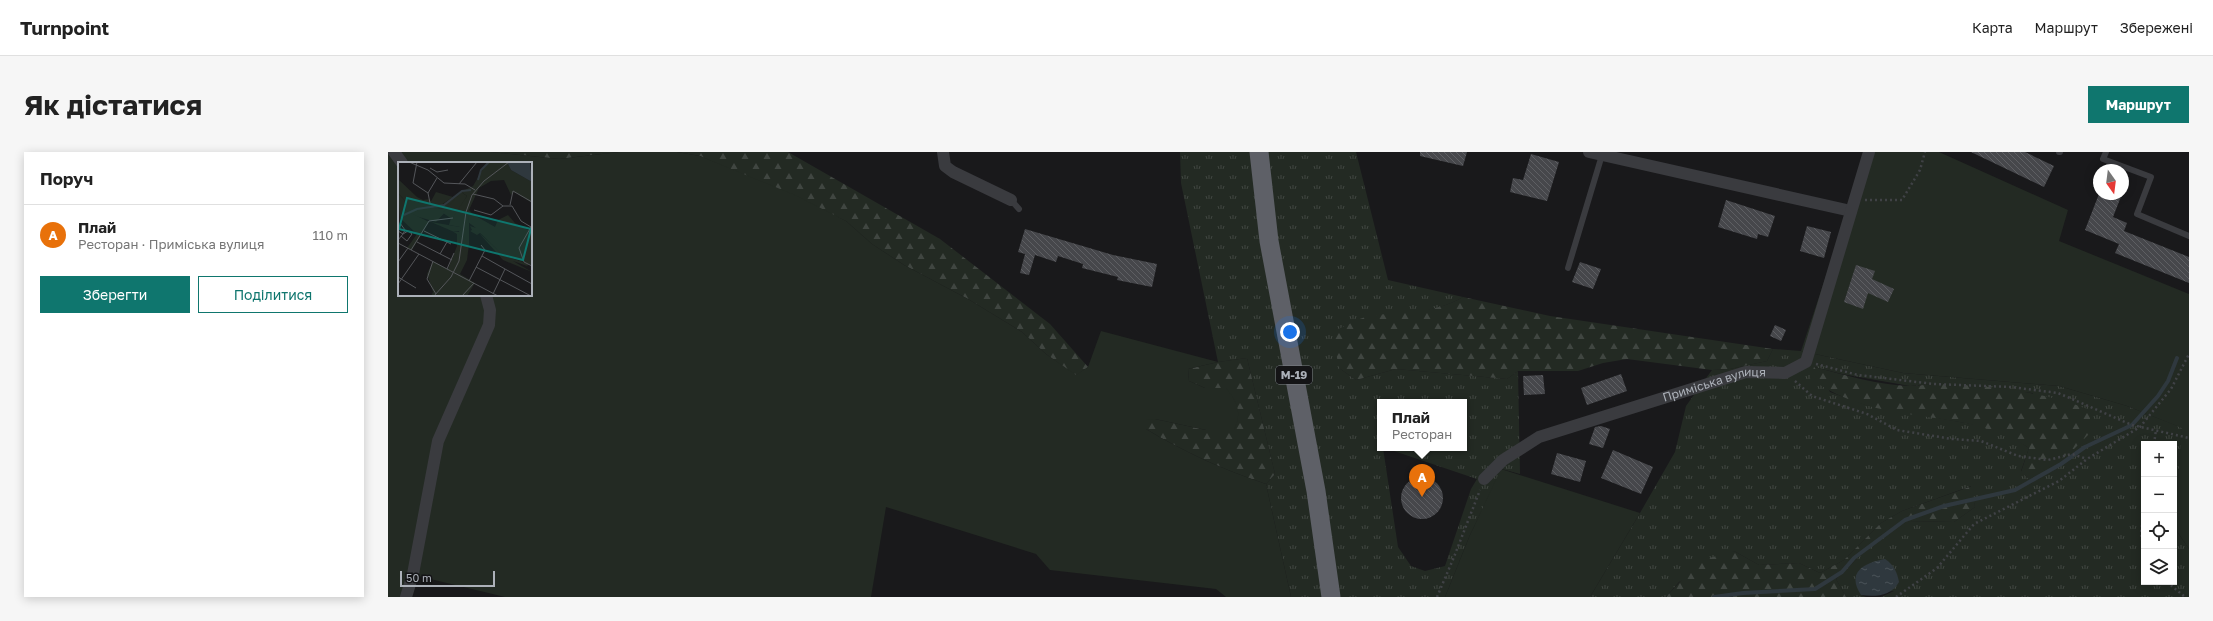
<!DOCTYPE html>
<html lang="uk">
<meta charset="utf-8">
<style>
body{margin:0;font-family:"Golos Text",sans-serif;background:#f6f6f6;color:#222}
.controls{position:absolute;right:12px;bottom:12px;display:grid;overflow:hidden;border-radius:0px;box-shadow:0 2px 10px #0003}
.controls button{width:36px;height:36px;display:grid;place-items:center;padding:0;border:0;border-bottom:1px solid #e0e0e0;background:#fff;color:#222;font:20px sans-serif}
.compass{position:absolute;left:1705px;top:12px;width:36px;height:36px;border-radius:50%;background:#fff;box-shadow:0 2px 10px #0003;rotate:166deg}
.scale{position:absolute;left:12px;bottom:10px;width:95px;box-sizing:border-box;padding-left:4px;border:2px solid #acb1b9;border-top:0;font-size:11px;line-height:14px;white-space:nowrap;color:#acb1b9;-webkit-text-stroke:3px #141416;paint-order:stroke}
.you{position:absolute;left:902px;top:180px;width:14px;height:14px;margin:-10px;border:3px solid #fff;border-radius:50%;background:#1a73e8;box-shadow:0 0 0 6px #1a73e833}
.badge{display:grid;place-items:center;width:26px;height:26px;border-radius:50%;background:#0f766e;color:#fff;font-size:13px;font-weight:700}
.pin{position:absolute;translate:-50% -33px;filter:drop-shadow(0 1px 2px #0008)}
.pin::after{content:'';position:absolute;top:21px;width:14px;height:12px;background:inherit;clip-path:polygon(0 0,100% 0,50% 100%)}
.popup{position:absolute;left:989px;top:247px;width:90px;height:52px;box-sizing:border-box;display:grid;place-content:center;border-radius:0px;background:#fff;filter:drop-shadow(0 1px 3px #0005);font-size:13px;white-space:nowrap;color:#767676}
.popup b{font-size:15px;color:#222}
.popup::after{content:'';position:absolute;left:50%;top:100%;margin-left:-8px;border:8px solid transparent;border-top-color:#fff}
.list{margin:0;padding:0;list-style:none}
h2{display:flex;justify-content:space-between;align-items:center;height:52px;margin:0;padding:0 16px;font-size:17px}
h2 small{font-size:13px;font-weight:400;color:#767676}
.list li{display:grid;grid-template-columns:26px 1fr auto;gap:12px;align-items:center;box-sizing:border-box;height:60px;padding:0 16px;border-top:1px solid #e0e0e0}
.list b{display:block;font-size:15px;white-space:nowrap}
.list p{margin:0;font-size:13px;white-space:nowrap;color:#767676}
.list em{font-size:13px;font-style:normal;color:#767676}
.actions{display:flex;gap:8px;padding:12px 16px}
.actions a{flex:1;padding:9px 0;border:1px solid #0f766e;border-radius:0px;text-align:center;font-size:14px;color:#0f766e}
.actions .main{background:#0f766e;color:#fff}
.icon{flex:none;width:22px;height:22px;fill:none;stroke:currentColor;stroke-width:2;stroke-linecap:round;stroke-linejoin:round}
.map{position:relative;flex:none;width:1801px;height:445px;overflow:hidden;border-radius:0px}
header{display:flex;align-items:center;gap:24px;box-sizing:border-box;height:56px;padding:0 20px;background:#fff;border-bottom:1px solid #e0e0e0}
header strong{font-size:19px}
nav{display:flex;gap:22px;margin-inline-start:auto;font-size:14px}
.intro{display:flex;align-items:center;justify-content:space-between;box-sizing:border-box;height:96px;padding:0 24px}
h1{margin:0;font-size:28px}
.button{padding:10px 18px;border-radius:0px;background:#0f766e;color:#fff;font-size:14px;font-weight:700}
main{display:flex;gap:24px;padding:0 24px}
aside{flex:1;background:#fff;border-radius:0px;box-shadow:0 2px 10px #0003}
.map>svg:first-child{display:block}
.grass{fill:url(#grass-tufts);fill-rule:evenodd}
.forest{fill:url(#forest-firs)}
.garden{fill:#232a23;fill-rule:evenodd}
.water{fill:url(#water-ripples)}
.lines{fill:none;stroke-linecap:round;stroke-linejoin:round}
.stream{stroke:#2f383e;stroke-width:4}
.building{fill:url(#building-back-hatch)}
.path{stroke:#404246;stroke-width:2.5;stroke-dasharray:2 3;stroke-linecap:butt}
.service{stroke:#3a3b3f;stroke-width:6}
.minor{stroke:#3a3b3f;stroke-width:12}
.trunk{stroke:#5e6067;stroke-width:19}
.labels{text-anchor:middle;stroke-width:3;stroke-linejoin:round;paint-order:stroke}
.shield{fill:#141416;stroke:#7e8288;stroke-width:1}
.shield-label{font-size:11px;font-weight:bold;fill:#acb1b9}
.street-label{font-size:12px;fill:#acb1b9;stroke:#141416}
.inset-river{fill:none;stroke:#2f383e;stroke-width:2}
.inset-road{fill:none;stroke:#54565a;stroke-width:1}
.view{fill:#0f766e;fill-opacity:0.15;stroke:#0f766e;stroke-width:2}
.inset-edge{fill:none;stroke:#acb1b9;stroke-width:2}
</style>
<header>
<strong>Turnpoint</strong>
<nav><a>Карта</a><a>Маршрут</a><a>Збережені</a></nav>
</header>
<div class="intro"><h1>Як дістатися</h1><a class="button">Маршрут</a></div>
<main>
<aside>
<h2>Поруч<small></small></h2>
<ul class="list">
<li><span class="badge" style="background:#e8710a">A</span><div><b>Плай</b><p>Ресторан · Приміська вулиця</p></div><em>110 m</em></li>
</ul>
<div class="actions"><a class="main">Зберегти</a><a>Поділитися</a></div>
</aside>
<div class="map">
<svg width="1801" height="445" viewBox="0 0 1801 445">
<defs>
<pattern id="grass-tufts" width="24" height="20" patternUnits="userSpaceOnUse"><rect width="24" height="20" fill="#232a23"/><path d="M3 7l-1-3M5 7V3M7 7l1-3M15 17l-1-3M17 17v-4M19 17l1-3" fill="none" stroke="#404641"/></pattern>
<pattern id="forest-firs" width="22" height="20" patternUnits="userSpaceOnUse"><rect width="22" height="20" fill="#232a23"/><path d="M5 1l3.5 6h-7zM16 11l3.5 6h-7z" fill="#404641"/></pattern>
<pattern id="water-ripples" width="26" height="14" patternUnits="userSpaceOnUse"><rect width="26" height="14" fill="#2f383e"/><path d="M2 4q2-2 4 0t4 0M15 11q2-2 4 0t4 0" fill="none" stroke="#4a5258"/></pattern>
<pattern id="building-back-hatch" width="6" height="6" patternUnits="userSpaceOnUse"><rect width="6" height="6" fill="#46474b"/><path d="M-1 5l2 2M0 0l6 6M5-1l2 2" fill="none" stroke="#5e5f63"/></pattern>
</defs>
<rect width="100%" height="100%" fill="#19191b"/>
<g class="grass">
<path d="M792,0H968L1000,128L1075,145C1047,162 1012,161 980,165L951,216L968,228L1008,217L1119,227L1130,219L1132,322L1114,317L1082,383L1057,445H903L878,332L887,322L859,206L830,210L793,31ZM992,250H1076V296H997L1089,327L1083,337L1057,414L1037,419L1023,414L1010,395L995,296H992Z"/>
<path d="M1385,197L1413,199L1515,221L1671,234L1739,254L1795,276L1786,371V292H1756V430H1786V375L1801,397V445H1493L1506,439L1473,443L1478,445H1458L1448,427L1483,393L1518,369L1566,370L1587,355L1583,334L1514,359L1493,371L1456,408L1432,421L1411,411L1371,413L1346,399L1291,430L1278,445H1202L1252,361L1287,300L1298,254L1324,218L1342,217L1379,209ZM1426,215L1454,222L1522,234L1548,232L1645,241L1640,326L1633,319L1641,296L1624,285L1594,274L1478,253L1442,240Z"/>
</g>
<g class="forest">
<polygon points="102,0 231,0 171,7"/>
<polygon points="289,0 400,0 552,87 662,172 700,215 688,224 658,202 634,180 580,147 516,113 484,92 458,69 312,4"/>
<path d="M1075,145L1162,164L1385,197L1379,209L1342,217L1324,218L1239,207L1215,211L1190,219H1130L1119,227L1008,217L968,228L951,216L944,180C956,175 969,167 981,164C1014,159 1046,162 1075,145Z"/>
<path d="M859,206L887,322L878,332C836,318 796,300 758,277V267H767L818,278L838,236H817L801,229L800,217L830,210Z"/>
<path d="M1426,215C1457,223 1490,233 1522,234C1531,234 1540,232 1549,232C1601,233 1653,239 1702,258V281L1682,301L1640,326L1633,320L1641,296C1591,263 1532,269 1477,253C1457,247 1439,238 1422,227Z"/>
<polygon points="1584,334 1587,355 1566,370 1518,369 1483,393 1448,427 1458,445 1278,445 1311,409 1346,399 1371,413 1411,411 1432,421 1456,408 1493,371 1514,359"/>
</g>
<g class="garden">
<path d="M0,0H102L171,7L231,0H289L312,4L409,44L458,69L484,92L516,113L580,147L634,180L658,202L688,223L700,215L713,179L830,210L800,217L801,229L817,236H838C850,251 854,260 846,278H818L767,267L758,268V277C796,300 836,318 878,332L903,445H838L828,437L662,418L648,402L498,355L483,445H117L30,424L20,445H0ZM11,11H143V143H11Z"/>
<polygon points="1479,0 1551,0 1680,58 1671,89 1801,142 1801,397 1786,375 1794,276 1739,254 1671,234 1515,221 1413,199"/>
<polygon points="1113,317 1252,361 1202,445 1057,445 1082,383"/>
</g>
<path class="water" d="M1497,407C1506,413 1509,420 1511,430C1503,444 1488,445 1473,443C1458,420 1476,411 1497,407Z"/>
<g class="lines">
<polyline class="stream" points="1326,445 1355,441 1427,437 1454,420 1466,406 1517,368 1556,354 1627,338 1673,312 1697,295 1744,273 1770,244 1780,229 1789,206"/>
</g>
<g class="building">
<polygon points="1032,0 1079,0 1075,14 1032,4"/>
<polygon points="1583,0 1637,0 1666,14 1656,35"/>
<polygon points="1143,2 1171,10 1159,49 1122,40 1125,26 1135,28"/>
<polygon points="1711,42 1734,42 1725,65 1739,71 1736,79 1801,105 1801,131 1727,101 1731,92 1697,78"/>
<polygon points="1338,48 1387,64 1380,85 1370,82 1369,87 1330,75"/>
<polygon points="1419,74 1443,80 1436,106 1412,99"/>
<polygon points="637,77 725,103 769,112 764,135 729,128 730,125 694,116 695,112 670,104 668,110 647,103 641,123 632,121 637,102 630,100"/>
<polygon points="1192,110 1213,117 1205,137 1184,130"/>
<polygon points="1468,113 1487,119 1484,127 1506,137 1500,150 1480,141 1475,157 1456,150"/>
<polygon points="1387,173 1398,178 1393,189 1382,184"/>
<polygon points="1233,222 1239,239 1199,253 1193,236"/>
<polygon points="1155,223 1157,242 1136,243 1135,224"/>
<polygon points="1213,274 1222,277 1215,296 1201,292 1207,275"/>
<polygon points="1225,298 1265,315 1253,342 1213,326"/>
<polygon points="1169,301 1198,309 1192,330 1163,322"/>
<circle cx="1034" cy="346" r="21"/>
</g>
<g class="lines">
<g class="path">
<polyline points="1477,48 1514,48 1532,18 1537,0"/>
<polyline points="1428,212 1470,223 1546,232 1623,235 1670,241 1744,273 1801,286"/>
<polyline points="1407,229 1424,244 1479,262 1509,278 1564,287 1593,289 1630,304 1660,308 1684,302 1699,307"/>
<polyline points="1766,292 1768,278"/>
<polyline points="1756,358 1753,381 1756,401"/>
<polyline points="1779,430 1797,445"/>
<polyline points="1049,445 1066,405 1092,338"/>
<polyline points="1508,445 1549,416 1586,372 1671,329 1699,307 1752,275 1783,237 1801,202"/>
</g>
<g class="service">
<polyline points="1671,0 1672,0"/>
<polyline points="1718,0 1715,7 1763,25 1749,62 1801,84"/>
<polyline points="623,48 631,57"/>
<polyline points="1180,116 1214,3"/>
</g>
<g class="minor">
<polyline points="6,0 14,11"/>
<polyline points="555,0 557,14 565,20 623,48"/>
<polyline points="1201,0 1463,59"/>
<path id="s1" d="M1096,327L1115,308L1151,285L1358,220L1397,221L1418,210L1481,0"/>
<polyline points="18,445 25,422 50,289 101,173 102,158 98,143"/>
</g>
<polyline class="trunk" points="871,0 881,89 928,339 943,445"/>
</g>
<g class="labels">
<rect class="shield" x="888" y="214" width="36" height="18" rx="3"/>
<g class="shield-label">
<text x="906" y="227">М-19</text>
</g>
<g class="street-label">
<text dy="4" stroke="none"><textPath href="#s1" startOffset="253">Приміська вулиця</textPath></text>
</g>
</g>
<g transform="translate(10 10)">
<rect width="134" height="134" fill="#19191b"/>
<path d="M89,0H109L113,8L134,20V41L116,30L113,33L106,18L93,19L81,26L71,48V82L69,98L62,112L77,121L69,134H33L35,130L29,112L35,99L50,107L59,84V72L54,69L61,70L62,65L51,63L53,56L69,34L63,30L75,24ZM0,17L19,35L25,38L32,37L35,45L40,47L52,45L38,60L14,53L7,48L8,40L0,31Z" fill="#232a23"/>
<path d="M73,26L62,32L52,45L39,47L34,44L29,47L22,48L33,44L32,41L45,42L64,29ZM33,60L62,65L63,69H54ZM81,71L107,94L131,102L129,104L115,99L134,110L105,98Z" fill="#232a23"/>
<path d="M38,30L55,35L43,43L32,41ZM63,30L69,34L54,57L45,51ZM0,31L8,40L7,48L31,60L14,88L9,86L19,72L2,56ZM71,48L76,53L97,65L100,58L110,53L117,61L130,68L134,63V103L104,92L82,71L79,73L72,69L74,68L72,64L78,66L70,60Z" fill="#232a23"/>
<path d="M109,0H132L134,20L113,8Z" fill="#2f383e"/>
<path class="inset-river" d="M80,18L83,8L91,0M6,53L19,47L46,43L64,29L73,28"/>
<path class="inset-road" d="M11,0L30,8L46,21L67,22L77,28M19,0L15,21L30,31M32,6L39,10L50,8M61,22L79,0M75,32L96,37L105,44M32,41L30,31L39,16M112,43L115,29L134,40M76,48L93,53L105,44H114L123,59L133,65L121,86L126,100L134,104M2,61L7,68L5,72L10,69L14,72L9,79L3,74M0,69L5,72L0,78M26,69L53,82M19,80L54,98M0,81L100,134M13,88L31,59L55,56M42,92L49,80M84,94L107,107L95,132M35,99L29,117L38,132M0,100L10,86M78,105L133,134M49,107L56,91M107,107L134,122M0,115L18,126M71,119L87,88L83,83M0,122L21,92M36,134L53,115L61,99L68,50L74,33L86,19L111,0M64,134L76,121"/>
<path class="view" d="M9,36L133,67L125,98L1,67Z"/>
<rect width="134" height="134" class="inset-edge"/>
</g>
</svg>
<div class="controls">
<button>+</button>
<button>−</button>
<button><svg class="icon" aria-label="locate" viewBox="0 0 24 24"><circle cx="12" cy="12" r="6"/><path d="M12 2v4M12 18v4M2 12h4M18 12h4"/></svg></button>
<button><svg class="icon" aria-label="layers" viewBox="0 0 24 24"><path d="M12 4l9 5-9 5-9-5zM3 14l9 5 9-5"/></svg></button>
</div>
<svg class="compass" viewBox="-18 -18 36 36"><path d="M0-13l5 13h-10z" fill="#e53935"/><path d="M0 13l5-13h-10z" fill="#767676"/></svg>
<div class="scale">50 m</div>
<div class="you"></div>
<div class="pin badge" style="left:1034px;top:345px;background:#e8710a">A</div>
<div class="popup"><b>Плай</b>Ресторан</div>
</div>
</main>
